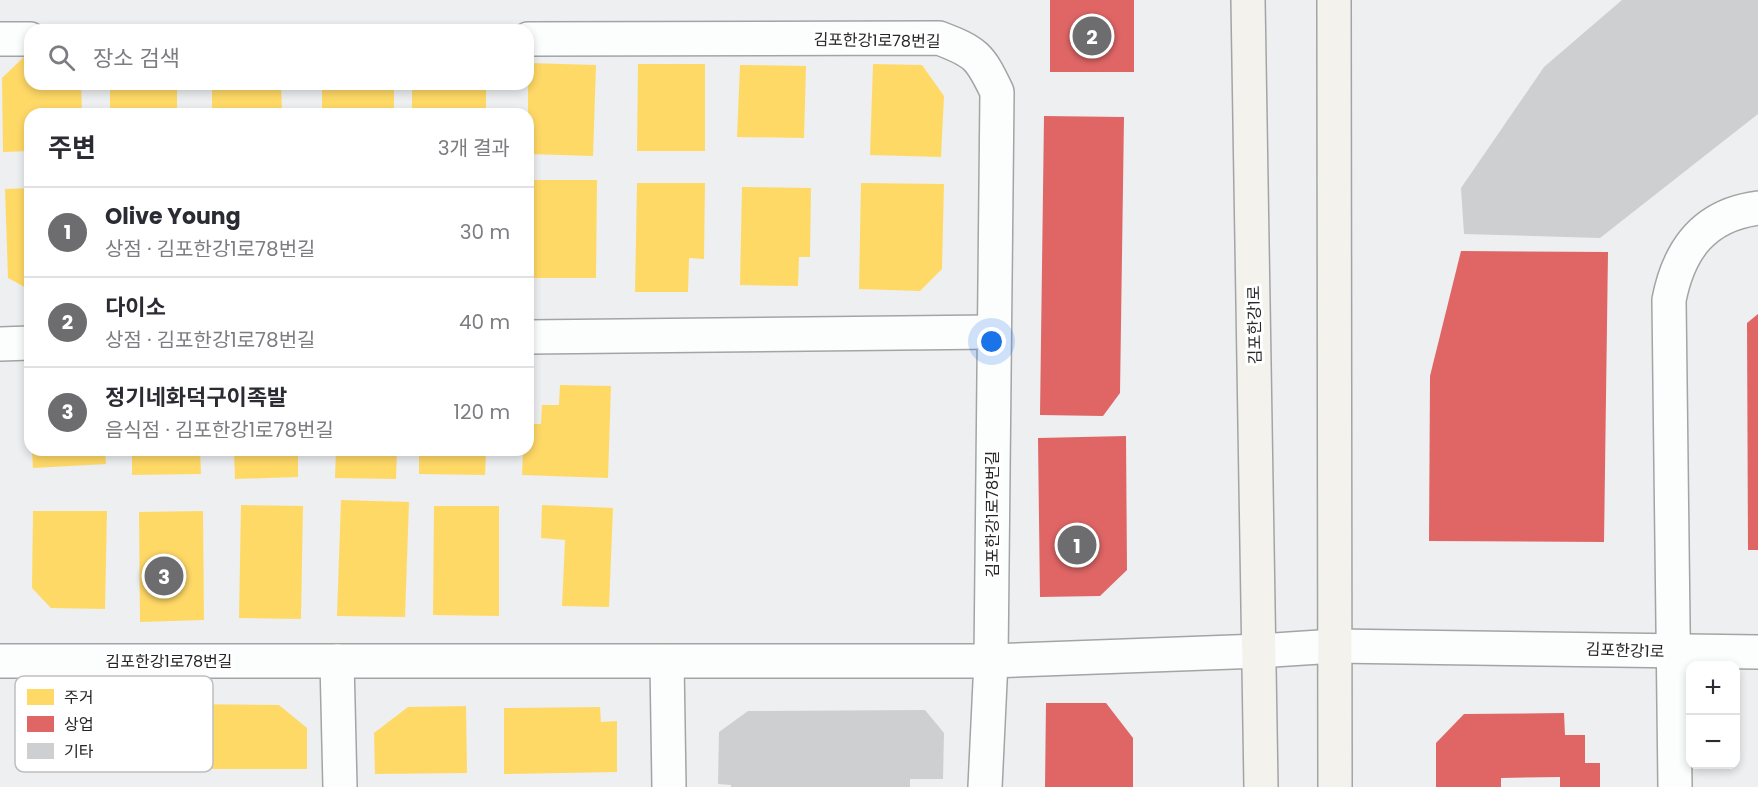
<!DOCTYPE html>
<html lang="ko">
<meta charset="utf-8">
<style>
body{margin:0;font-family:Poppins,"Noto Sans KR",sans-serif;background:#f2f2f3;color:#2b2b33}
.controls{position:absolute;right:18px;bottom:18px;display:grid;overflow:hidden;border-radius:12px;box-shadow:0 3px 9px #0003}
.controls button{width:54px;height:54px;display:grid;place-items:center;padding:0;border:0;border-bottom:2px solid #e1e1e2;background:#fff;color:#2b2b33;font:30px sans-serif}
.you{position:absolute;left:992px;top:342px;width:21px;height:21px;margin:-15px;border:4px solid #fff;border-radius:50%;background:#1a73e8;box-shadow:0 0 0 9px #1a73e833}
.badge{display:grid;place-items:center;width:39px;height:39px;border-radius:50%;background:#6d6d6f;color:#fff;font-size:20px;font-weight:700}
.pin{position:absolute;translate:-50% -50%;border:3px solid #fff;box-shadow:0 2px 6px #0006}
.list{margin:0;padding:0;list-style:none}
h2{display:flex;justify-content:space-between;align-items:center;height:78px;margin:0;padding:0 24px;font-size:26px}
h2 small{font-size:20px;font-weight:400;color:#7c7c81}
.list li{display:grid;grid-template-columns:39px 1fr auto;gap:18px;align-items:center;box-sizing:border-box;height:90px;padding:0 24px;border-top:2px solid #e1e1e2}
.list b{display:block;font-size:22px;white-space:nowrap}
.list p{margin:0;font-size:20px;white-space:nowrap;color:#7c7c81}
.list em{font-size:20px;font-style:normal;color:#7c7c81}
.icon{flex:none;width:33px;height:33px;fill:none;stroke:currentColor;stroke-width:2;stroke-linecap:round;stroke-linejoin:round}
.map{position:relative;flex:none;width:1758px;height:787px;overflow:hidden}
.search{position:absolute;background:#fff;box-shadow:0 3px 9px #0003;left:24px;top:24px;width:510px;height:66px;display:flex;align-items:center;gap:15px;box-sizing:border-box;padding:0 21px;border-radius:18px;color:#7c7c81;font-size:22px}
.panel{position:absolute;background:#fff;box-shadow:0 3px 9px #0003;left:24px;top:108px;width:510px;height:348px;border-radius:18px}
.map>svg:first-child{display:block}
.homes{fill:#ffd966}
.shops{fill:#e06666}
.building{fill:#cecfd0}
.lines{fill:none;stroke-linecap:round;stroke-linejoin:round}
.street-casing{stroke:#a4a4a6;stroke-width:36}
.secondary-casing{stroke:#a4a4a6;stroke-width:36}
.street{stroke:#fcfdfd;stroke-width:33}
.secondary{stroke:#f4f2ed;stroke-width:33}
.labels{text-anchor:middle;stroke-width:6;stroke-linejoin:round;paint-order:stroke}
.street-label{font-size:16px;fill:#272729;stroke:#fff}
.key{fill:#fff;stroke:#bebebf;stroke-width:1.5}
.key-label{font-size:16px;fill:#272729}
</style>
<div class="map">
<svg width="1758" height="787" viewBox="0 0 1758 787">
<rect width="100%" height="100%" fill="#eeeff1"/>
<g class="homes">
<polygon points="26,55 30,55 30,84 81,84 82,114 30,114 30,151 3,152 2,78"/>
<polygon points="528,63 596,65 593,156 528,154"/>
<polygon points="638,64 705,64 705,151 637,151"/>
<polygon points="873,64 922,65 944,96 941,157 870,155"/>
<polygon points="740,65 806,66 804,138 737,137"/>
<rect x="110" y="84" width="67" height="30"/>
<polygon points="212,84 269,84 269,87 281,86 282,114 212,114"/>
<rect x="322" y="84" width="72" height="30"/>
<rect x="412" y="84" width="74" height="30"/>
<polygon points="528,180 597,180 596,278 528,278"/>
<polygon points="637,183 705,183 704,259 689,258 688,292 635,292"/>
<polygon points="861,183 944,184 942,269 920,291 859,289"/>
<polygon points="742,187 811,188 810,257 799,257 798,286 740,285"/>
<polygon points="30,188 30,290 8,278 5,189"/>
<polygon points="560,385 611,386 608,478 522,475 523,450 528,450 528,424 541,424 542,405 559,405"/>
<polygon points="32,450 105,450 106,464 33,468"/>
<polygon points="132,450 200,450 201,474 132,475"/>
<polygon points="234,450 298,450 298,477 235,479"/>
<polygon points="336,450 397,450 396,479 335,478"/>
<polygon points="419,450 486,450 485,475 419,474"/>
<polygon points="341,500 409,502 405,617 337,616"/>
<polygon points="241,505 303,506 301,619 239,618"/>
<polygon points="542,505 613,508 609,607 562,606 565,540 541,538"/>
<polygon points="434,506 499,506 499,616 433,615"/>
<polygon points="33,511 107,511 105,609 51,608 32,588"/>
<polygon points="203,511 204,620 140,622 139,512"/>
<polygon points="181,704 279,705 307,728 307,769 182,769"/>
<polygon points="466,706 467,773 375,774 374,733 408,707"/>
<polygon points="600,707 601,722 617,721 617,772 504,774 504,708"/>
</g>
<g class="shops">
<rect x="1050" y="0" width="84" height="72"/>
<polygon points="1044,116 1124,117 1120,393 1103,416 1040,415"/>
<polygon points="1461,251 1608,252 1604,542 1429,541 1430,376"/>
<polygon points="1758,314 1758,550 1748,550 1747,323"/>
<polygon points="1126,436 1127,570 1100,596 1040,597 1038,438"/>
<polygon points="1046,703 1106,703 1133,738 1133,787 1045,787"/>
<polygon points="1564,713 1565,735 1585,735 1585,763 1600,763 1600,787 1560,787 1560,777 1501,778 1501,787 1436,787 1436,743 1464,714"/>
</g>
<g class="building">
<polygon points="1622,0 1758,0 1758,114 1600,238 1464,234 1461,188 1544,67"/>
<polygon points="925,710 944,733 943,779 910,779 910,787 731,787 731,785 718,784 719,732 748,711"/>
</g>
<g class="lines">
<g class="street-casing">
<g id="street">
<polyline points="0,39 30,39"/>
<path d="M528,39L939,38C976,52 980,56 997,92L991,661L985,787"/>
<polyline points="528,337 993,332"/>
<polyline points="0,344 30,343"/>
<polyline points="0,661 991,661 1260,651 1335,646 1758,652"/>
<polyline points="337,661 340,787"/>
<polyline points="667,662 669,787"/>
<path d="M1675,787L1669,300C1679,249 1704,215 1758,208"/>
</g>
</g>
<g class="secondary-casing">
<g id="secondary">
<polyline points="1248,0 1261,787"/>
<polyline points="1334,0 1335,787"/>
</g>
</g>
<use href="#street" class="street"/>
<use href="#secondary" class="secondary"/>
</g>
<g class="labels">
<g class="street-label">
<text transform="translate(877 40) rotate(1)" y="6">김포한강1로78번길</text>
<text transform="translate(1254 325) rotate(-91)" y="6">김포한강1로</text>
<text transform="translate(992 514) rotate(-90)" y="6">김포한강1로78번길</text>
<text transform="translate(1625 650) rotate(2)" y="6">김포한강1로</text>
<text x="169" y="667">김포한강1로78번길</text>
</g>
</g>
<rect x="15" y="676" width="198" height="96" rx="9" class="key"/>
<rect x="27" y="689" width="27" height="16" fill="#ffd966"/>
<rect x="27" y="716" width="27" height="16" fill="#e06666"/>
<rect x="27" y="743" width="27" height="16" fill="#cecfd0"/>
<g class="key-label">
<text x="64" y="703">주거</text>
<text x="64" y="730">상업</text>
<text x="64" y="757">기타</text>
</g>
</svg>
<div class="controls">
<button>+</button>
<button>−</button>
</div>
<div class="you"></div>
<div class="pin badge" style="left:1077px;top:545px">1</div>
<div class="pin badge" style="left:1092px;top:36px">2</div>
<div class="pin badge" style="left:164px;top:576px">3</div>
<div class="search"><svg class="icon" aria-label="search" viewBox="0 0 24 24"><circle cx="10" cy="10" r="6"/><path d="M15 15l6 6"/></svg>장소 검색</div>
<section class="panel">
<h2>주변<small>3개 결과</small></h2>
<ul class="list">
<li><span class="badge">1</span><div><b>Olive Young</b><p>상점 · 김포한강1로78번길</p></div><em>30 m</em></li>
<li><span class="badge">2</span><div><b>다이소</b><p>상점 · 김포한강1로78번길</p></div><em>40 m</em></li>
<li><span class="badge">3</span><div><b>정기네화덕구이족발</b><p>음식점 · 김포한강1로78번길</p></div><em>120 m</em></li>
</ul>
</section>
</div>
